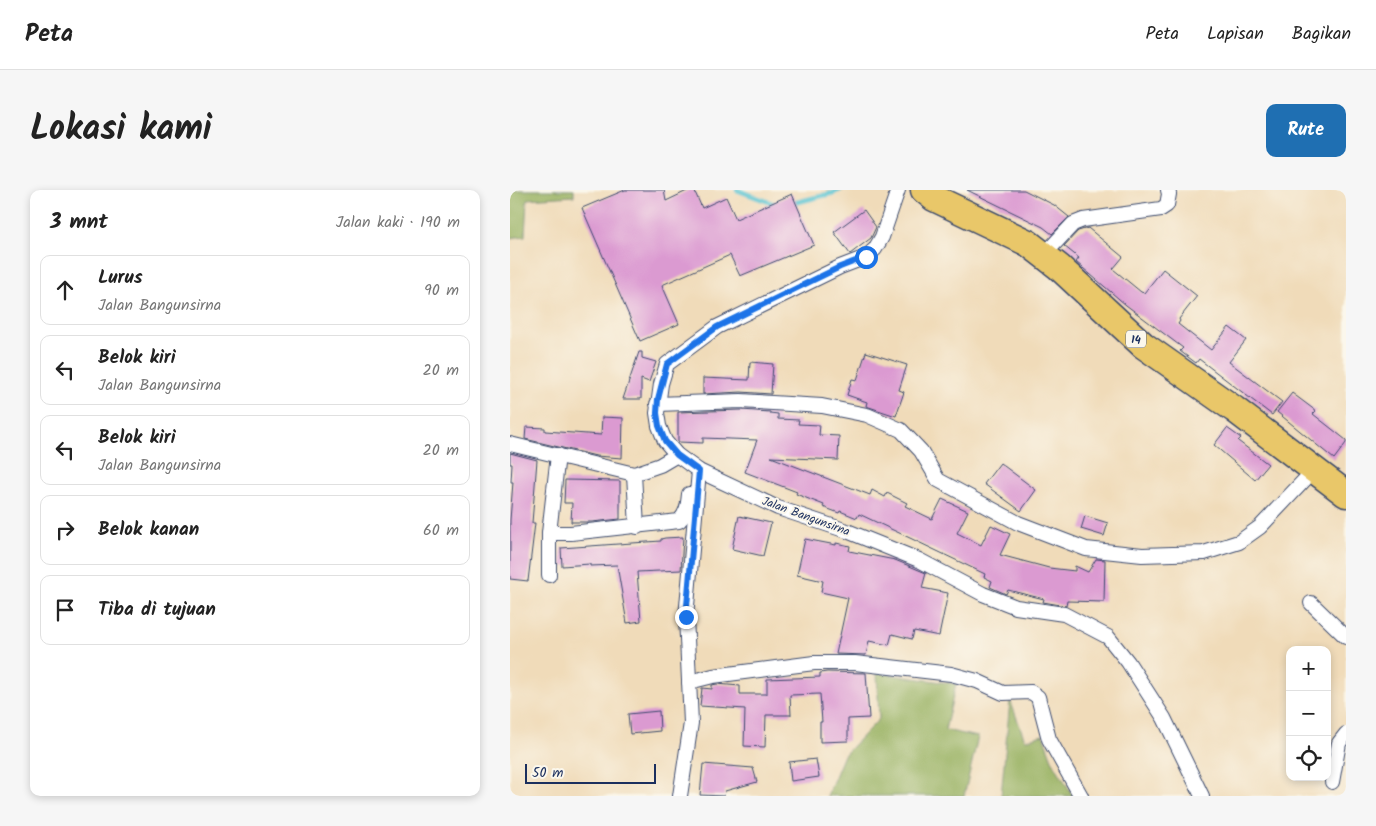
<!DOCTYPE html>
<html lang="id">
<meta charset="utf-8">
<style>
body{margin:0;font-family:Kalam,sans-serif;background:#f6f6f6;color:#222}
.controls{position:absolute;right:15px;bottom:15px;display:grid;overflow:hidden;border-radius:10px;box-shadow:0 2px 8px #0003}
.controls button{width:45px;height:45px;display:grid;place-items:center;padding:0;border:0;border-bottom:1px solid #e0e0e0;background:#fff;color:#222;font:25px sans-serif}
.scale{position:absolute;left:15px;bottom:12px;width:131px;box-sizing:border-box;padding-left:5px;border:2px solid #1b2f5e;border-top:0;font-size:14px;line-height:18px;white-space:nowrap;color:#1b2f5e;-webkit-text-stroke:4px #fbf7ec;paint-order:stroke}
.stop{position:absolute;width:15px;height:15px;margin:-11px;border:4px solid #1a73e8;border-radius:50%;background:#fff}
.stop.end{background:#1a73e8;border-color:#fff;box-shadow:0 1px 5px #0008}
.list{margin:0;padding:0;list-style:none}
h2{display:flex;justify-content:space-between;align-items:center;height:65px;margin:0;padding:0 20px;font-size:21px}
h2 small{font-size:16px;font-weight:400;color:#767676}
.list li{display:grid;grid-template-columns:32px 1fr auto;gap:15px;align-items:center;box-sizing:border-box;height:70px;margin:0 10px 10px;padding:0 10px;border:1px solid #e0e0e0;border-radius:10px}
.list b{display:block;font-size:19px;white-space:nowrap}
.list p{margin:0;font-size:16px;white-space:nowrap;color:#767676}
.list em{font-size:16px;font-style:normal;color:#767676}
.icon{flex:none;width:28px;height:28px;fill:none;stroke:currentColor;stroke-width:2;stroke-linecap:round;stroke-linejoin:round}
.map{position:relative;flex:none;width:836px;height:606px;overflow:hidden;border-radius:10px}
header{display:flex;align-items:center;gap:30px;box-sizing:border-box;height:70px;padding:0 25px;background:#fff;border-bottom:1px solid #e0e0e0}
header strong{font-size:24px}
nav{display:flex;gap:28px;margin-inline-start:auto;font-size:18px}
.intro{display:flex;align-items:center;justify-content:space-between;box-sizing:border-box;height:120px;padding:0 30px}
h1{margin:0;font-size:35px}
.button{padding:12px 22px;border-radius:10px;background:#1f6fb2;color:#fff;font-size:18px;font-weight:700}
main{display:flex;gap:30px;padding:0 30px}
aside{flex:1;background:#fff;border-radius:10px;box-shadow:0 2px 8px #0003}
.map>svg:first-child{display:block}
.forest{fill:#9ab263;stroke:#5a7060}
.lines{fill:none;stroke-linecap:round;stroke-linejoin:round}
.stream{stroke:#56c2d0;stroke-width:5}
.building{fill:#db9ad1}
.street-casing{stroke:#3b496c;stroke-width:16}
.highway-casing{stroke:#3b496c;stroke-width:29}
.street{stroke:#fff;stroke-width:14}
.highway{stroke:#e9c769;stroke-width:26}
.route{stroke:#1a73e8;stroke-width:6}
.labels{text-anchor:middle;stroke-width:4;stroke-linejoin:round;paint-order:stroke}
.shield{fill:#fbf7ec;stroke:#5e6b89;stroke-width:1}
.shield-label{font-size:11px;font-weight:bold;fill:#1b2f5e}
.street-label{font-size:12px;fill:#1b2f5e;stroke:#fbf7ec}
</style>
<header>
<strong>Peta</strong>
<nav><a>Peta</a><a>Lapisan</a><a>Bagikan</a></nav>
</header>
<div class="intro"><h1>Lokasi kami</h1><a class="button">Rute</a></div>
<main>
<aside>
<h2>3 mnt<small>Jalan kaki · 190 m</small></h2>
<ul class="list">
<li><svg class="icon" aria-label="ahead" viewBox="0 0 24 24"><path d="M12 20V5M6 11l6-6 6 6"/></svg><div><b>Lurus</b><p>Jalan Bangunsirna</p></div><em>90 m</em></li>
<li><svg class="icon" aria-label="left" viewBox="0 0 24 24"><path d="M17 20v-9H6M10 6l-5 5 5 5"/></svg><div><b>Belok kiri</b><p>Jalan Bangunsirna</p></div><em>20 m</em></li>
<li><svg class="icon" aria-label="left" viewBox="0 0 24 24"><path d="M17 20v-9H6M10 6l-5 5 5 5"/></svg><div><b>Belok kiri</b><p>Jalan Bangunsirna</p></div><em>20 m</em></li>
<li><svg class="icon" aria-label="right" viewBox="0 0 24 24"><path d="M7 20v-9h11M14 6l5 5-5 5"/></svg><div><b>Belok kanan</b></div><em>60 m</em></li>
<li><svg class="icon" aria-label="arrive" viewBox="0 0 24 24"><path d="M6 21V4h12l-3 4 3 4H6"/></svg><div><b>Tiba di tujuan</b></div></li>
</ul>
</aside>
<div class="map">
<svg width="836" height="606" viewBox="0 0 836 606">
<rect width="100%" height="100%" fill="#fbf7ec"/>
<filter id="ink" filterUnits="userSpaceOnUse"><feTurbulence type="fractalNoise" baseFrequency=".02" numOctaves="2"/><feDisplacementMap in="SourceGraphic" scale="10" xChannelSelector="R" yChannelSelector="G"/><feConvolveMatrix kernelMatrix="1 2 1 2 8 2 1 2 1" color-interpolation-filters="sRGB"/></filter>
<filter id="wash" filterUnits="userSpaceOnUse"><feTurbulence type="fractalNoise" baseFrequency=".0096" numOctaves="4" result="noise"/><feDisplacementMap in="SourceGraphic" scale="20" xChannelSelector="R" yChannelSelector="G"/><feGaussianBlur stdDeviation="1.12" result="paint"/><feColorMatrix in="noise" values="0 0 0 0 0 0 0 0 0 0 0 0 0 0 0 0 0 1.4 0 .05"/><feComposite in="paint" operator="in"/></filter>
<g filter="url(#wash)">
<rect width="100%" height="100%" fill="#f0dbb9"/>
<g class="forest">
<polygon points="0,0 64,0 64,6 17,9 15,46 0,48"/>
<polygon points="367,483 446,494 435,540 468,547 454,606 317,606 334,565 369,529"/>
<polygon points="500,510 515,550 533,545 543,572 563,606 491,606"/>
</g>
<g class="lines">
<g class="stream">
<polyline points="227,0 267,15"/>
<polyline points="280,14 323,3 330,0"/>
</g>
</g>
<g id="blocks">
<g class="building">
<polygon points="115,0 154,0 156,11 179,0 184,0 192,18 216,7 226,29 282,4 304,55 230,86 220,65 152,95 169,134 130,151 72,18"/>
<polygon points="457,0 514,0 544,15 559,27 542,44 533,37"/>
<polygon points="354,20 366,37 361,48 340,64 324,42"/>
<polygon points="578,38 613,67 603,79 631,102 634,103 653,79 687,106 669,129 670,131 668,134 701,160 719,137 736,150 719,172 772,212 762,225 689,169 686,173 670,161 673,158 616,115 566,72 569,68 554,56 568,41"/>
<polygon points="129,162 132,162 132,168 146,172 139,192 131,189 131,209 113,209"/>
<polygon points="356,162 397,175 389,200 394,202 386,226 356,216 357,212 337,205 342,189 347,190"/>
<polygon points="240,172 263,174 261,204 231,202 193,204 193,188 239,190"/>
<polygon points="782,203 806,221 803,224 836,250 836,253 824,269 767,222"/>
<polygon points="231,220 260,222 260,223 268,224 268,229 289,230 288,234 310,235 309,245 329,246 328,270 261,267 360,305 362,300 375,307 377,303 397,313 395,316 422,329 432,309 458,321 447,343 471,355 481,335 500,344 490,365 539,378 565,381 565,376 578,382 586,369 595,370 594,412 557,411 556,416 533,412 534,409 498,400 496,404 480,397 482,391 474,387 475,384 402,349 349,324 347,328 330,321 329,323 313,317 314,315 286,304 287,302 235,282 247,250 193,248 193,253 168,252 168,222"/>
<polygon points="92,227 113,228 112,268 86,266 15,249 16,237 35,238 35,241 91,245"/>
<polygon points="717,238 731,248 728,251 758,274 745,290 704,255"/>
<polygon points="0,263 27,270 22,333 25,333 18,391 0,389 0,330 3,292 1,292 2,274 0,274"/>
<polygon points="490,273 526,300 511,321 474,294"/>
<polygon points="55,290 110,291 110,329 82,332 61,332 62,313 54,313"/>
<polygon points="229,326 261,333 253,366 222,359"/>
<polygon points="575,326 598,333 594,346 571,339"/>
<polygon points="173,347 171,380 127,382 131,431 117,433 107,375 80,376 80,374 52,376 51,358 151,351 151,349 155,348"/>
<polygon points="295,349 326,355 326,353 340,356 339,361 385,370 416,383 412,398 438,403 429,446 404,441 402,449 382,444 379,455 359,451 356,465 326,464 338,408 311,402 313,391 287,385"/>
<polygon points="317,482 356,483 359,528 338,529 338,551 310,552 310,532 312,532 310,504 280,505 281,525 256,525 255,557 234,556 235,519 190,516 192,498 202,499 202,495 207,494 230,496 230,504 257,504 257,489 310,487 310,483"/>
<polygon points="149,521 150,541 120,544 118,524"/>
<polygon points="306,569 309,587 281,591 279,572"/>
<polygon points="193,574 243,578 247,592 215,601 214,606 190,605"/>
</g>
</g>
</g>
<g filter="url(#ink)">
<use href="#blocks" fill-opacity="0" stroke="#3b496c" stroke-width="1"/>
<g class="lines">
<g class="street-casing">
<g id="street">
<polyline points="388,0 372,47 365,59 356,67 330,77 207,137 157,174 151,194 147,223 149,236 155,251 167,265 189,281 268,318 337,341 409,370 473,404 506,417 554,424 598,447 618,472 654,528 692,606"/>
<polyline points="534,65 563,34 573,30 651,19 657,15 659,4 658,0"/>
<polyline points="147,214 231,211 312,216 357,225 391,240 411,261 428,290 508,333 576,359 632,365 694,363 729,352 750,337 804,280"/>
<polyline points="0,254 124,284 150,275 167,265"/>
<path d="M48,265L39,343H61L169,331C177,323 178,315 179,304"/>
<polyline points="124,284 127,337"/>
<polyline points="39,343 39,385"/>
<polyline points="801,413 836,447"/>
<polyline points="179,492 203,486 304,473 345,473 441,484 467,491 493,503 521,502 528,507 539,549 571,606"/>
<polyline points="822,592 829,553 836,544"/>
<polyline points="170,606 181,533 176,427 189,281"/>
</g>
</g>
<g class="highway-casing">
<polyline id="highway" points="414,0 424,8 518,53 549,77 633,155 724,219 836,304"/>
</g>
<use href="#street" class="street"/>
<use href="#highway" class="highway"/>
</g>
</g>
<g class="lines" filter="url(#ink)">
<polyline class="route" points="176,427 189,281 167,265 155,251 149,236 147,223 148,209 157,174 207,137 330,77 356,67"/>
</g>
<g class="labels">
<rect class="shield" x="616" y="140.5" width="20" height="17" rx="4"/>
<g class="shield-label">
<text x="626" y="153">14</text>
</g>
<g class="street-label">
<text transform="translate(296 326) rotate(20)" y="4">Jalan Bangunsirna</text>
</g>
</g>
</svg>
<div class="controls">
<button>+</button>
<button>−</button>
<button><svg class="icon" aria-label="locate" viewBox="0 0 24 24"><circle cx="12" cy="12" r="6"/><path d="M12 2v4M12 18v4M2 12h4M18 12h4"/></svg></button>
</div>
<div class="scale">50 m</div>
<div class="stop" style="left:356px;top:67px"></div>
<div class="stop end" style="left:176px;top:427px"></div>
</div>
</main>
